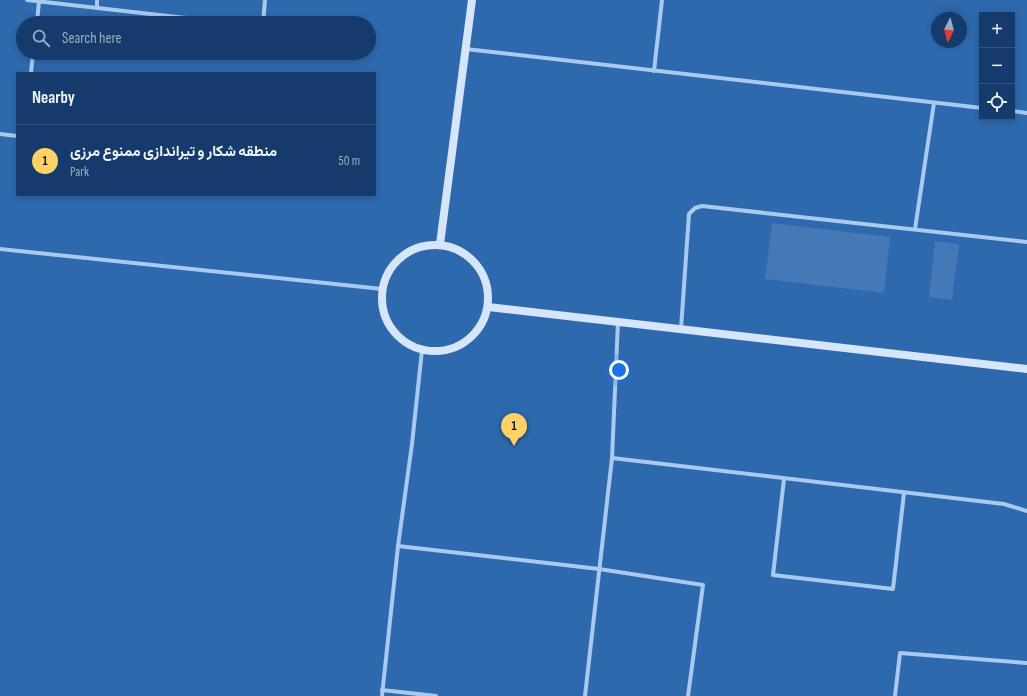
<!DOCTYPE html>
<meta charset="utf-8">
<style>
body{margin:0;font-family:"Sofia Sans Condensed",Vazirmatn,sans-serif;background:#1d4271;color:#f1f3f6}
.controls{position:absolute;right:12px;top:12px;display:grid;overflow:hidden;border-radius:0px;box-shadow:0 2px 6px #0003}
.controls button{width:36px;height:36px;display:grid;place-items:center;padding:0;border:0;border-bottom:1px solid #33557e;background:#143b6b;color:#f1f3f6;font:20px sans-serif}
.compass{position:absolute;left:931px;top:12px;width:36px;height:36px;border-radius:50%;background:#143b6b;box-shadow:0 2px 6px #0003;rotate:186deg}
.you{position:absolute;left:619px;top:370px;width:14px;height:14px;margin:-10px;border:3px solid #fff;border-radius:50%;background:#1a73e8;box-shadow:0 0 0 6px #1a73e833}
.badge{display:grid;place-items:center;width:26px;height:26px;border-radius:50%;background:#ffd166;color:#111;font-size:13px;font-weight:700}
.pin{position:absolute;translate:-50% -33px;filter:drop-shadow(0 1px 2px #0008)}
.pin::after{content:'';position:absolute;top:21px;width:14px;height:12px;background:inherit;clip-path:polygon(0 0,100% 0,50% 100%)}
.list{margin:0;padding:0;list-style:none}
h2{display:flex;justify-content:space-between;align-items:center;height:52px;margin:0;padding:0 16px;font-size:17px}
h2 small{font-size:13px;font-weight:400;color:#9dadc1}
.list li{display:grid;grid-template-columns:26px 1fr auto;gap:12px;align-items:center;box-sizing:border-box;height:72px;padding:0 16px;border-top:1px solid #33557e}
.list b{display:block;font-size:15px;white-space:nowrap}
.list p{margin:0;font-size:13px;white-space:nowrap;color:#9dadc1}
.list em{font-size:13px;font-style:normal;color:#9dadc1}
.icon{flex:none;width:22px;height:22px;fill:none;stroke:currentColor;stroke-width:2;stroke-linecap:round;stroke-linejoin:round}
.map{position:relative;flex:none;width:1027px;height:696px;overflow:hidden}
.search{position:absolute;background:#143b6b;box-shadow:0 2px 6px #0003;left:16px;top:16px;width:360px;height:44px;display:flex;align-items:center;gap:10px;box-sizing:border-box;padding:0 14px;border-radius:22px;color:#9dadc1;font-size:15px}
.panel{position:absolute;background:#143b6b;box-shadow:0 2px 6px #0003;left:16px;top:72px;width:360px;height:124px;border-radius:0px}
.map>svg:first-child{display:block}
.green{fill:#2e69ad;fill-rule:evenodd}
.building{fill:#4478b7}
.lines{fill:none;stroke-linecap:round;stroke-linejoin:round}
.street{stroke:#a9c9ee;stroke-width:4}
.secondary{stroke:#d6e6fa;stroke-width:8}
</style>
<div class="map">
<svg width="1027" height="696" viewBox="0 0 1027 696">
<rect width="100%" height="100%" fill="#1b4f8f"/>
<path class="green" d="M0,0H1027V696H0ZM982,15H1012V117H982ZM937,18H961V42H937ZM23,23H369V53H23ZM17,73H375V195H17Z"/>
<g class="building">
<polygon points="772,223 890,237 884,293 765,279"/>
<polygon points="935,241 959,244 952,300 929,297"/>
</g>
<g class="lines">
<g class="street">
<polyline points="27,0 230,23"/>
<polyline points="97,8 97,0"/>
<polyline points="37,23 39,1"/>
<polyline points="263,23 265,0"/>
<polyline points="466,49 982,108"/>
<polyline points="654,71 662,0"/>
<polyline points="31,73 33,53"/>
<polyline points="1012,111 1027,113"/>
<polyline points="0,134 17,136"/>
<polyline points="915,229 934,103"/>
<polyline points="0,249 382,289"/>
<polyline points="681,329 689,214 695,208 702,206 1027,242"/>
<polyline points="612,458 1004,504 1027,511"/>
<polyline points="784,479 773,575 893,589 904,493"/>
<polyline points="398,546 599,569 703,585 688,696"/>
<polyline points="382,690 436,696"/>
<polyline points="382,696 398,546 412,444 422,350"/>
<polyline points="585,696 612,458 618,322"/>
<polyline points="895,696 900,653 1027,663"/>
</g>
<g class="secondary">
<polyline points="440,244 472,0"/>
<circle cx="435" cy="298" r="53"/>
<polyline points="488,307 1027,369"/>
</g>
</g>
</svg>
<div class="controls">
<button>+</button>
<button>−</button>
<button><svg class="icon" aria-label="locate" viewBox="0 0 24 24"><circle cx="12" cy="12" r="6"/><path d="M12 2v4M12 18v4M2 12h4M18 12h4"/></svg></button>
</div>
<svg class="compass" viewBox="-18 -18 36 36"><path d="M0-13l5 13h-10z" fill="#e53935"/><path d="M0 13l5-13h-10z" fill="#9dadc1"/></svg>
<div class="you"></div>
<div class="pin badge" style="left:514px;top:446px">1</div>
<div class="search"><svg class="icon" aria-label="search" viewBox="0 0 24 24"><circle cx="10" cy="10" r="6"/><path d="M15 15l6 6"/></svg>Search here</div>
<section class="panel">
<h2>Nearby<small></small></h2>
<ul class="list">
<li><span class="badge">1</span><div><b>منطقه شکار و تیراندازی ممنوع مرزی</b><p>Park</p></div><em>50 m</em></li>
</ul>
</section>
</div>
